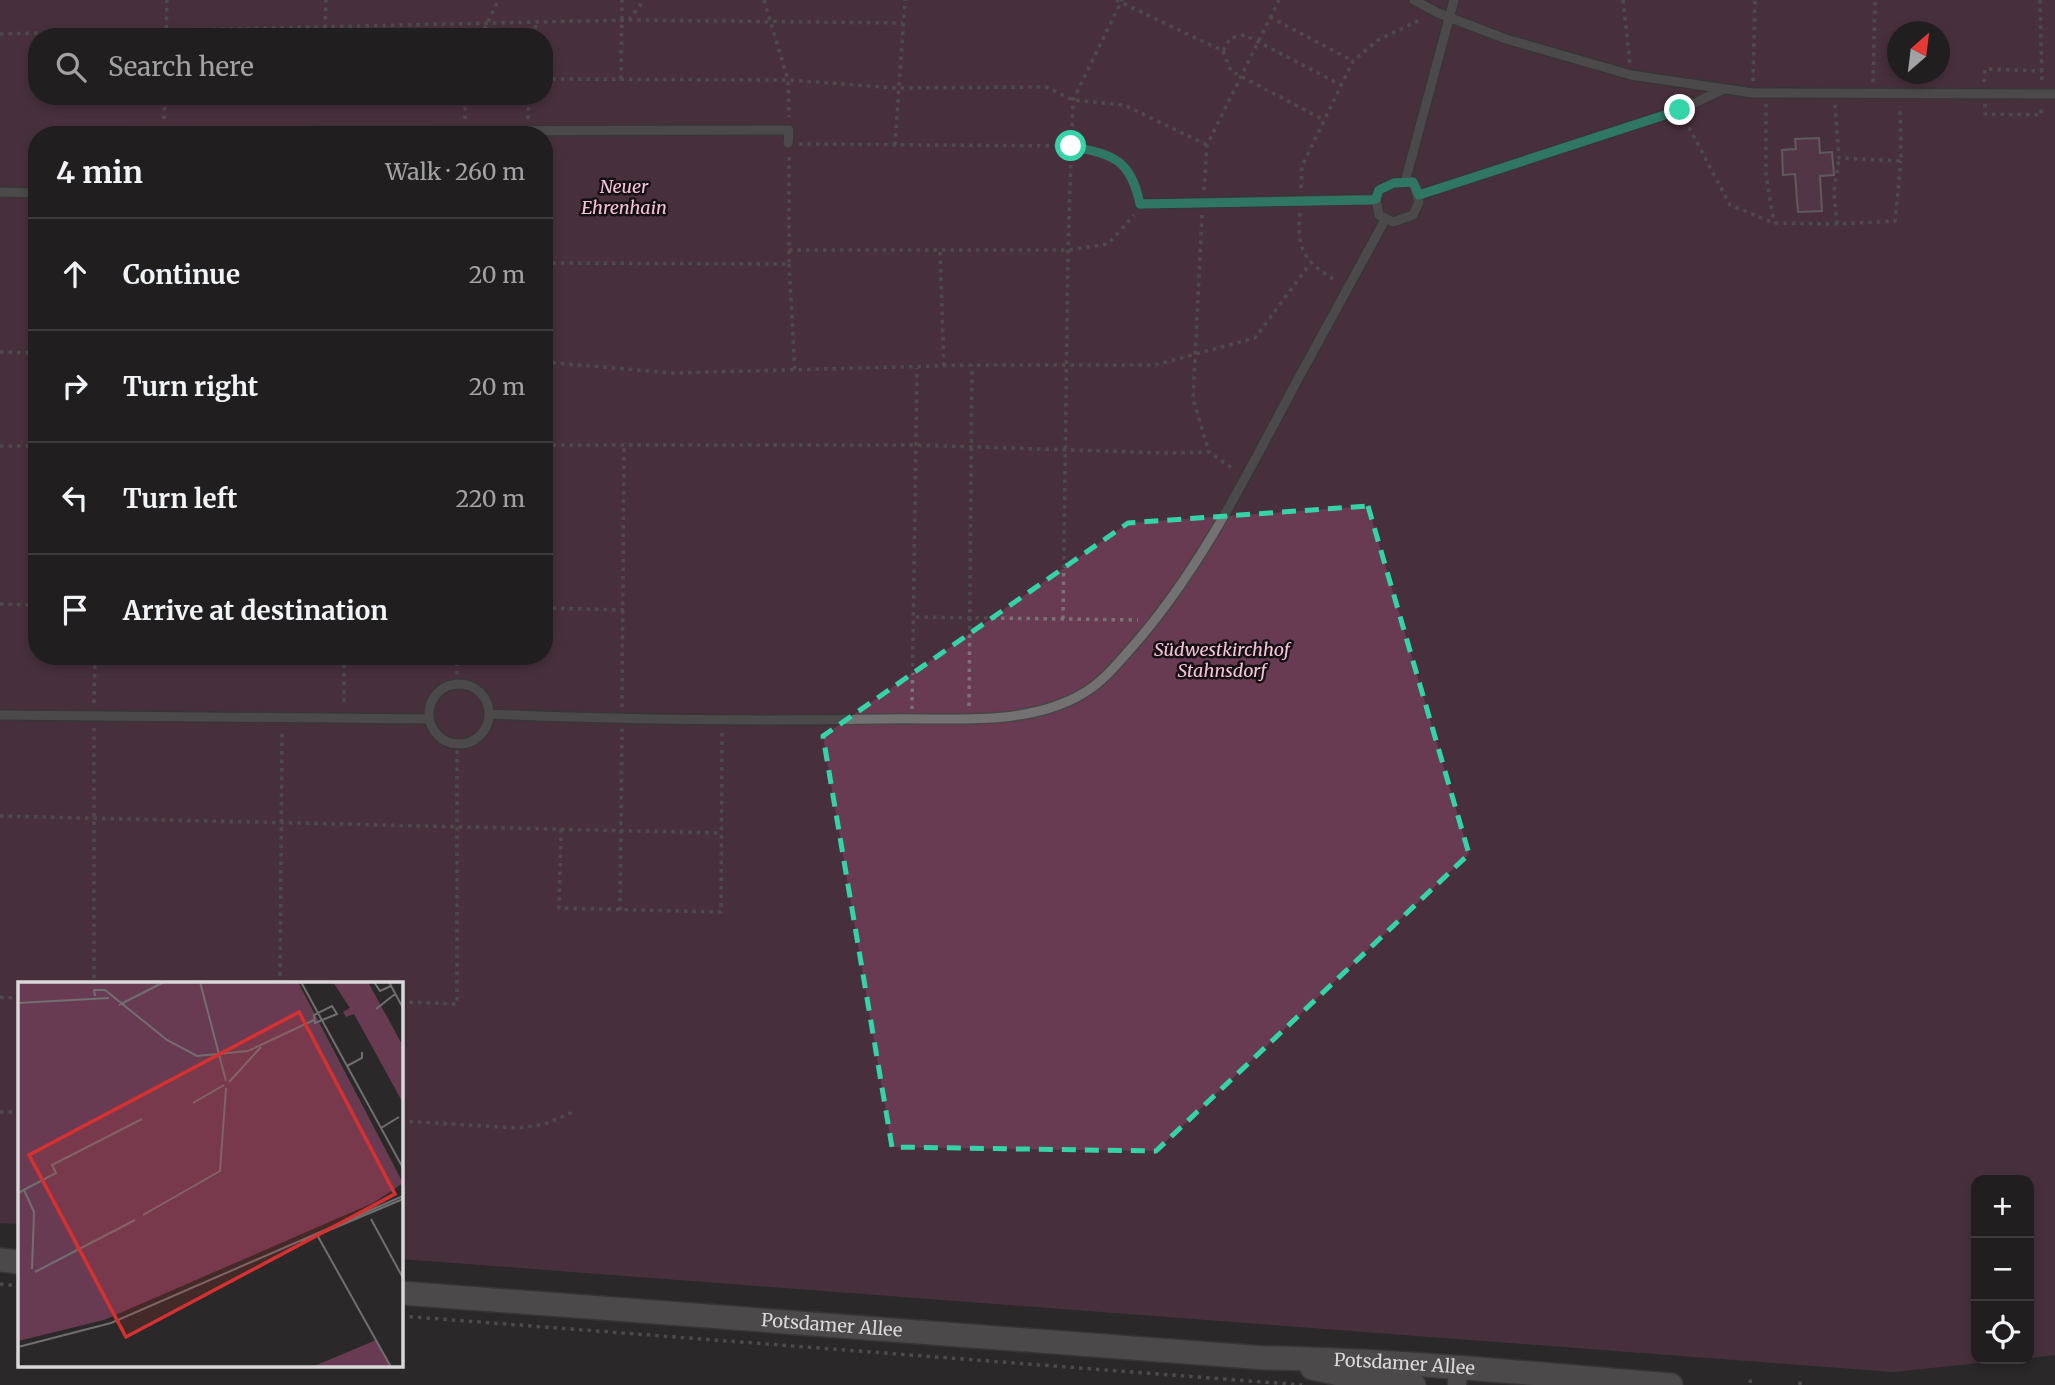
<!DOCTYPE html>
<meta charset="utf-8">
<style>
body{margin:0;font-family:Merriweather,serif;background:#2d2b2c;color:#f1f3f6}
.controls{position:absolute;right:21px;bottom:21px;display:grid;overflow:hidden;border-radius:14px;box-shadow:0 4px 10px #0003}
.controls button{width:63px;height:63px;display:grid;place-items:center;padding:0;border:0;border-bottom:2px solid #3d3c3d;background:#201e1f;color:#f1f3f6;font:35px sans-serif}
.compass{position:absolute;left:1887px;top:21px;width:63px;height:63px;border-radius:50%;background:#201e1f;box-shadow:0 4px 10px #0003;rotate:28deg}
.stop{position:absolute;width:21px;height:21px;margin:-16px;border:5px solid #34d4a8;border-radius:50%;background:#fff}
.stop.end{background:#34d4a8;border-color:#fff;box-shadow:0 2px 7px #0008}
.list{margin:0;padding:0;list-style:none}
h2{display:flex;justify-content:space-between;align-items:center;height:91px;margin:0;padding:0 28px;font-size:30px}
h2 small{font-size:23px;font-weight:400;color:#a2a2a4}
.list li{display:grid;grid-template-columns:46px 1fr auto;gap:21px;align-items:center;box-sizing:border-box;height:112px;padding:0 28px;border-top:2px solid #3d3c3d}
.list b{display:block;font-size:26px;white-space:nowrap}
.list em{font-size:23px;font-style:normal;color:#a2a2a4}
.icon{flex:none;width:38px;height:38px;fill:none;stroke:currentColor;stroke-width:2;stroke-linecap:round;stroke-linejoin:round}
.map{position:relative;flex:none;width:2055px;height:1385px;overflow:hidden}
.search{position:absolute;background:#201e1f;box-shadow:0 4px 10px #0003;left:28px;top:28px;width:525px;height:77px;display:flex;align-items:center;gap:18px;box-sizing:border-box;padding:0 24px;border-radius:28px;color:#a2a2a4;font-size:26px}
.panel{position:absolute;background:#201e1f;box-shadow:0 4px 10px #0003;left:28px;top:126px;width:525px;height:539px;border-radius:28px}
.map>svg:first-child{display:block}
.green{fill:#693b52;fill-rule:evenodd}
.building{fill:#834766;stroke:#9b9899;stroke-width:2}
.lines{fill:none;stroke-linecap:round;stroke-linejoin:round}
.service-casing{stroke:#474546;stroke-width:12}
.minor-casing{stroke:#474546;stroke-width:21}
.tertiary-casing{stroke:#474546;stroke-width:26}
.path{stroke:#777475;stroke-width:3.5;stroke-dasharray:3.5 5;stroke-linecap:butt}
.service{stroke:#747172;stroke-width:9}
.minor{stroke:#747172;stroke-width:18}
.tertiary{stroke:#747172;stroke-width:23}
.route{stroke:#34d4a8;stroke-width:9}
.marked{fill:none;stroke:#34d4a8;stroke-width:5;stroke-dasharray:14 9;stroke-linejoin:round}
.labels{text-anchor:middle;stroke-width:5;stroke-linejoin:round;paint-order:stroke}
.park-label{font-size:18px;font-style:italic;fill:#fac1db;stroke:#131112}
.street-label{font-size:18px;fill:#dad8d9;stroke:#131112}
.inset-road{fill:none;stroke:#716e6f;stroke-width:2}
.view{fill:#d63131;fill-opacity:0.15;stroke:#d63131;stroke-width:3.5}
.inset-edge{fill:none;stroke:#dad8d9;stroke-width:3.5}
</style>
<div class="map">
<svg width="2055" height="1385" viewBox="0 0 2055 1385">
<rect width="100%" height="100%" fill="#2b2829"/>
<path class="green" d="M0,0H2055V1355L2029,1358V1180H1976V1359H2017L1893,1372L401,1259V984H19V1224L0,1223ZM1898,32H1940V74H1898ZM37,37H544V96H37ZM37,135H544V656H37Z"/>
<polygon class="building" points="1819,138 1820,153 1832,152 1834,175 1820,176 1822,211 1798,212 1795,174 1783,175 1782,150 1796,149 1795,139"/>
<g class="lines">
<g class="service-casing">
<g id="service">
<polyline points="1414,0 1438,13 1506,39 1631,75 1753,93 2055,94"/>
<polyline points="108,135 108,132 789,130 788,143"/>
<polyline points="1405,182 1454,0"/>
<polygon points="1413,182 1419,202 1413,215 1393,222 1379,215 1376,199 1379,190 1394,183"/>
<polyline points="0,192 37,193"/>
<polyline points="1419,195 1680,110 1722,90"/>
<polyline points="1140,204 1376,199"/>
<circle cx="459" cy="714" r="30"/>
<path d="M490,714C621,720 750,721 881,719C946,717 1024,728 1082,694C1102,683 1118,663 1133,646C1202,568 1249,470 1298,379C1327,326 1356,273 1385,220"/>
<polyline points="0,715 429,719"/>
</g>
</g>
<g class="minor-casing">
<polyline id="minor" points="1457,1385 1458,1366"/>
</g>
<g class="tertiary-casing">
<g id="tertiary">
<polyline points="0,1260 19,1262"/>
<path id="s1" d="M401,1293L1265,1358C1401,1360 1536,1374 1671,1385"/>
<polyline points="1312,1368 1362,1379 1414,1385"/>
</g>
</g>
<g class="path">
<polyline points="764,0 788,80 789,117"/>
<polyline points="1116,0 1223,51 1230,38 1245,35 1341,85"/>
<polyline points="1623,0 1630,64"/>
<polyline points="2040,0 2042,82"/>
<polyline points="1270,17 1353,61"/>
<polyline points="629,20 644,0"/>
<polyline points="325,28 326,0"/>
<polyline points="0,34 629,20 902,23"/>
<polyline points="166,37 167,0"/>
<polyline points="481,37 498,0"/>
<polyline points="534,37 536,22"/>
<polyline points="1223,51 1231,71 1322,119"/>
<polyline points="544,79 788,80 897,88 1046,87 1073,100 1124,105 1207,145"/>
<polyline points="621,79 622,0"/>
<polyline points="1753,81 1755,0"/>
<polyline points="1873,82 1875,0"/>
<polyline points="1984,82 1985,69 2042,71"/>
<polyline points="1766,104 1766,175 1774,223"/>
<polyline points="1985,104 1985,114 2041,115 2041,107"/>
<polyline points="1835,105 1839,158 1901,161 1900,106"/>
<polyline points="164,119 165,96"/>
<polyline points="465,119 465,96"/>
<polyline points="528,119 529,96"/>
<polyline points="1685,120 1730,205 1774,223 1837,224 1895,221 1901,161"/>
<path d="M799,144L1071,146C1101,152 1130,156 1137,192"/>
<polyline points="895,145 905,0"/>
<polyline points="1301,188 1302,166 1353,61 1378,40 1422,19"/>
<polyline points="1204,190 1207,145 1279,0"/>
<path d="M1300,213C1296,251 1306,263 1337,281"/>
<polyline points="1202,215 1193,399 1209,452"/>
<polyline points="1837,224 1834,192 1839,158"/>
<polyline points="789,250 1068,250 1108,244 1134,215"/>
<polyline points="940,252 944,366"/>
<polyline points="544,263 789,264 789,154"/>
<polyline points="789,264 795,371"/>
<polyline points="0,352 37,353"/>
<polyline points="544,362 673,373 972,365 1155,365 1255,338 1309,265"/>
<polyline points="544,445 916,445 1164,453 1209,452 1235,470"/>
<polyline points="0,446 37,446"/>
<polyline points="0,604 37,605"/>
<polyline points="544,608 624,610"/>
<polyline points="916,617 1138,620"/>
<polyline points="1063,619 1068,250 1073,100 1122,0"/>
<polyline points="344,656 344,707"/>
<polyline points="457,683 457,656"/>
<polyline points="94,703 95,656"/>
<polyline points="969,706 972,365"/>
<polyline points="622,707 624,443"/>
<polyline points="912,709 917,368"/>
<polyline points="94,728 94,984"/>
<polyline points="0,816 722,833"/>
<polyline points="561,829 559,908 721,912 722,732"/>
<polyline points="620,910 622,729"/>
<polyline points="280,984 282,729"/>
<polyline points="0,997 19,998"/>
<polyline points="401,1002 457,1004 457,744"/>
<polyline points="0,1112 19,1112"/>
<polyline points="401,1121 517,1128 545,1124 573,1112"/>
<polyline points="0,1284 19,1286"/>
<polyline points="401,1316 1302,1385"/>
<polyline points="1750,1383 1751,1376"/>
<polyline points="1800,1385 1800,1380"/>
</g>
<use href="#service" class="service"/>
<use href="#minor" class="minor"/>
<use href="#tertiary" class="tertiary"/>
</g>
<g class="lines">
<path class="route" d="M1071,146C1113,155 1130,158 1140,204L1373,200L1376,199L1379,190L1394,183L1413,182L1419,195L1680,110"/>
</g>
<path d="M0 0H2055V1385H0ZM1368,506L1469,854L1156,1151L892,1147L823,736L1128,523Z" fill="#2b2829" fill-opacity=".55" fill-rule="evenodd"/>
<path class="marked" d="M1368,506L1469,854L1156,1151L892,1147L823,736L1128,523Z"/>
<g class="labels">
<g class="park-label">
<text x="624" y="193">Neuer<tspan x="624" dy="21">Ehrenhain</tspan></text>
<text x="1222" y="656">Südwestkirchhof<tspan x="1222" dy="21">Stahnsdorf</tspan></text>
</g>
<g class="street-label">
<text dy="6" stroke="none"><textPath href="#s1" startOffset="432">Potsdamer Allee</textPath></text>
<text dy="6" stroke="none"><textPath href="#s1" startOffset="1006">Potsdamer Allee</textPath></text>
</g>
</g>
<g transform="translate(18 982)">
<rect width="385" height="385" fill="#2b2829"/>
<path d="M0,0H280L385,201L355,221L86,338L0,359ZM315,0H350L385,64V121L336,32L328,35L325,30L332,26ZM358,358L373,385H294Z" fill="#693b52"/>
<path class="inset-road" d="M182,0L208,99M283,0L385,186M356,0L362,9L373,4M371,0L385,26M77,14L76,8H87L149,58L179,74L230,69L296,38M0,21L91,16M101,23L146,0M314,24L319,32L297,41L296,33ZM358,27L377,12M329,84L344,76V70M211,100L243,65M175,121L206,103M363,146L381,135M6,208L16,230L14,287M0,211L38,191L34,183L124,137M125,233L202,189L208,106M353,237L385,296M298,251L373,385M283,260L385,217M17,290L117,238M0,365L93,341L385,214"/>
<path class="view" d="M281,30L377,212L108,355L11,173Z"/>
<rect width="385" height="385" class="inset-edge"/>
</g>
</svg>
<div class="controls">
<button>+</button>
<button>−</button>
<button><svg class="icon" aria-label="locate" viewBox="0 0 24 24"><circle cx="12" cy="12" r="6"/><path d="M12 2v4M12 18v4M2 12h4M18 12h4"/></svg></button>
</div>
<svg class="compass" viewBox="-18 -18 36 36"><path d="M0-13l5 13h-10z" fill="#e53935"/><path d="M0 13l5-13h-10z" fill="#a2a2a4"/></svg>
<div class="stop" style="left:1071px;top:146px"></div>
<div class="stop end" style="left:1680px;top:110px"></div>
<div class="search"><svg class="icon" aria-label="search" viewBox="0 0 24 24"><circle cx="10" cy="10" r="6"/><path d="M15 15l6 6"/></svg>Search here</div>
<section class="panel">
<h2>4 min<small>Walk · 260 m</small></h2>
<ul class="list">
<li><svg class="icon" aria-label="ahead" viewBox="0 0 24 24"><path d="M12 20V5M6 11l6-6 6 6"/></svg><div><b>Continue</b></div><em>20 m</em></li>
<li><svg class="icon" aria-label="right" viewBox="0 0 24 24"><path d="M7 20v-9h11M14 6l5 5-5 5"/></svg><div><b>Turn right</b></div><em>20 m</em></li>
<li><svg class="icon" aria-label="left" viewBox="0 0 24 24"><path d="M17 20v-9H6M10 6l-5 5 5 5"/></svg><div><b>Turn left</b></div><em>220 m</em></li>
<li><svg class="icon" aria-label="arrive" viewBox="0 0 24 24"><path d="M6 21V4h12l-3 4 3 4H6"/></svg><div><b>Arrive at destination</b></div></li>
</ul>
</section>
</div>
